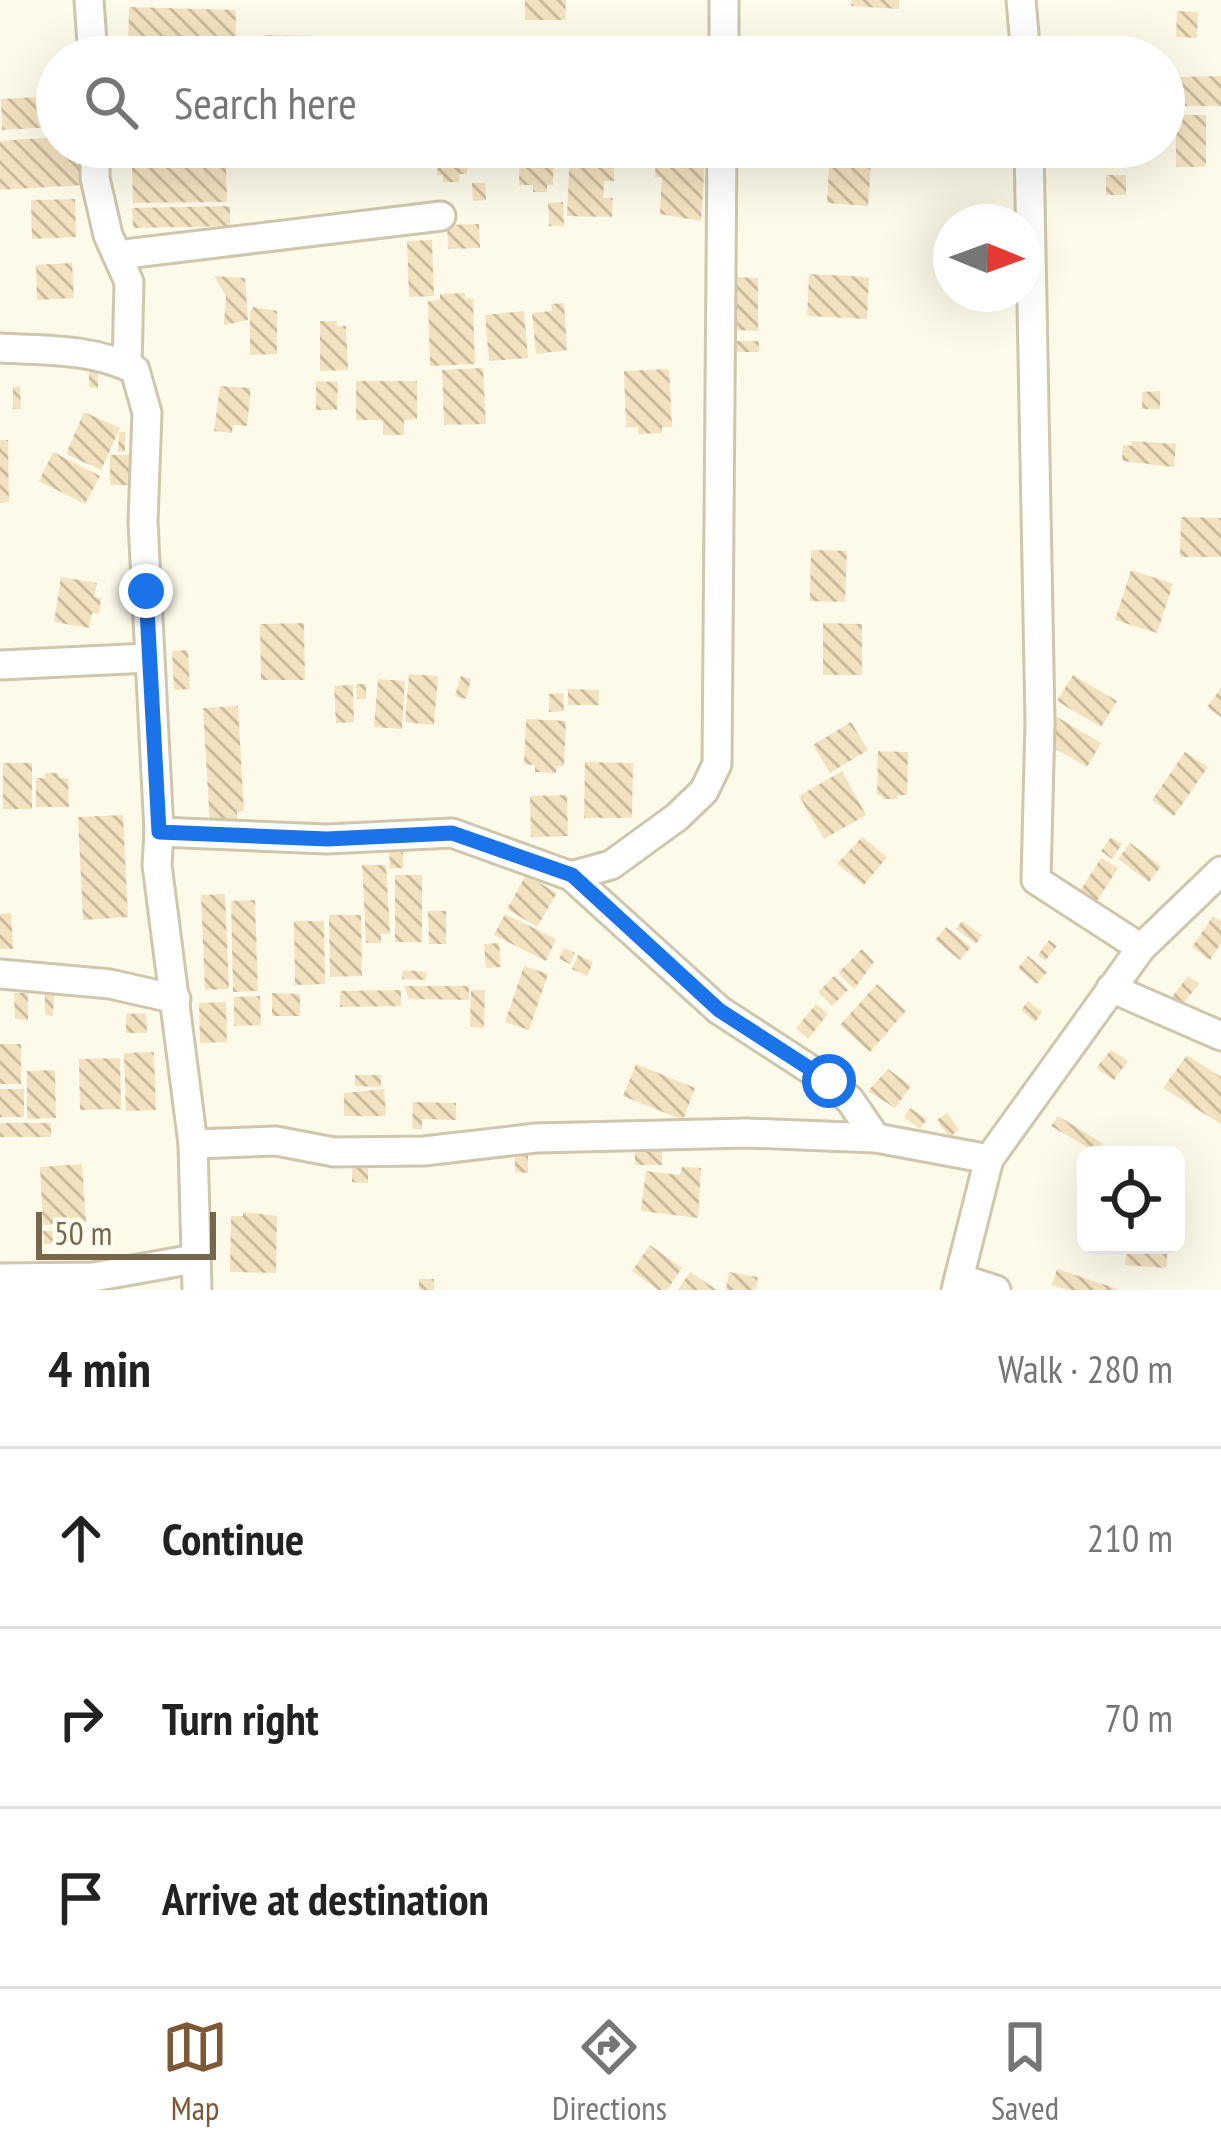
<!DOCTYPE html>
<meta charset="utf-8">
<style>
body{margin:0;font-family:"PT Sans Narrow",sans-serif;background:#f6f6f6;color:#222}
.controls{position:absolute;right:36px;bottom:36px;display:grid;overflow:hidden;border-radius:18px;box-shadow:0 12px 48px #0002}
.controls button{width:108px;height:108px;display:grid;place-items:center;padding:0;border:0;border-bottom:3px solid #e0e0e0;background:#fff;color:#222;font:60px sans-serif}
.compass{position:absolute;left:933px;top:204px;width:108px;height:108px;border-radius:50%;background:#fff;box-shadow:0 12px 48px #0002;rotate:91deg}
.scale{position:absolute;left:36px;bottom:30px;width:180px;box-sizing:border-box;padding-left:12px;border:6px solid #79674b;border-top:0;font-size:33px;line-height:42px;white-space:nowrap;color:#79674b;-webkit-text-stroke:9px #fffdf0;paint-order:stroke}
.stop{position:absolute;width:36px;height:36px;margin:-27px;border:9px solid #1a73e8;border-radius:50%;background:#fff}
.stop.end{background:#1a73e8;border-color:#fff;box-shadow:0 3px 12px #0008}
.list{margin:0;padding:0;list-style:none}
h2{display:flex;justify-content:space-between;align-items:center;height:156px;margin:0;padding:0 48px;font-size:51px}
h2 small{font-size:39px;font-weight:400;color:#767676}
.list li{display:grid;grid-template-columns:78px 1fr auto;gap:36px;align-items:center;box-sizing:border-box;height:180px;padding:0 48px;border-top:3px solid #e0e0e0}
.list b{display:block;font-size:45px;white-space:nowrap}
.list em{font-size:39px;font-style:normal;color:#767676}
.icon{flex:none;width:66px;height:66px;fill:none;stroke:currentColor;stroke-width:2;stroke-linecap:round;stroke-linejoin:round}
.map{position:relative;flex:none;width:1221px;height:1290px;overflow:hidden}
.search{position:absolute;background:#fff;box-shadow:0 12px 48px #0002;left:36px;right:36px;top:36px;height:132px;display:flex;align-items:center;gap:30px;box-sizing:border-box;padding:0 42px;border-radius:66px;color:#767676;font-size:45px}
.sheet{height:696px;background:#fff}
nav{display:flex;justify-content:space-around;align-items:center;box-sizing:border-box;height:168px;border-top:3px solid #e0e0e0;background:#fff;font-size:33px;color:#767676}
nav a{display:grid;justify-items:center;gap:6px}
nav .on{color:#7c5835}
.map>svg:first-child{display:block}
.building{fill:url(#building-back-hatch)}
.lines{fill:none;stroke-linecap:round;stroke-linejoin:round}
.minor-casing{stroke:#d0c6ad;stroke-width:33}
.minor{stroke:#fff;stroke-width:27}
.route{stroke:#1a73e8;stroke-width:15}
</style>
<div class="map">
<svg width="1221" height="1290" viewBox="0 0 1221 1290">
<defs>
<pattern id="building-back-hatch" width="6" height="6" patternUnits="userSpaceOnUse" patternTransform="scale(3)"><rect width="6" height="6" fill="#f3e2bf"/><path d="M-1 5l2 2M0 0l6 6M5-1l2 2" fill="none" stroke="#cabb9d"/></pattern>
</defs>
<rect width="100%" height="100%" fill="#fdfae9"/>
<g class="building">
<polygon points="525,0 566,0 565,20 525,20"/>
<polygon points="852,0 899,0 899,9 851,6"/>
<polygon points="129,7 236,10 235,51 128,48"/>
<polygon points="1177,11 1198,12 1197,38 1176,37"/>
<polygon points="264,35 313,36 312,57 263,57"/>
<polygon points="1221,76 1221,106 1177,106 1177,77"/>
<polygon points="57,96 57,127 2,130 1,99"/>
<rect x="1176" y="115" width="30" height="52"/>
<polygon points="57,137 57,147 78,147 81,185 0,190 0,141"/>
<polygon points="438,147 468,147 467,174 459,174 459,182 443,182 443,175 437,175"/>
<polygon points="520,147 554,147 553,185 547,185 547,192 533,192 533,185 519,185"/>
<polygon points="830,147 872,147 868,206 827,203"/>
<polygon points="570,149 607,150 606,165 614,165 614,181 604,181 603,198 613,198 612,217 567,216"/>
<polygon points="656,157 705,160 701,221 660,214 662,177 655,177"/>
<polygon points="226,166 227,202 133,203 132,167"/>
<rect x="1106" y="175" width="20" height="20"/>
<polygon points="472,183 485,183 486,200 473,201"/>
<polygon points="75,199 76,237 32,239 31,200"/>
<polygon points="563,202 564,226 549,226 548,203"/>
<polygon points="230,206 230,226 133,228 132,208"/>
<polygon points="479,224 480,248 448,249 447,225"/>
<polygon points="432,240 434,296 409,297 407,241"/>
<polygon points="72,263 74,298 37,300 36,265"/>
<polygon points="809,274 869,277 867,319 807,316"/>
<polygon points="214,276 245,278 248,320 224,325 226,296"/>
<polygon points="735,277 758,278 758,331 735,330"/>
<polygon points="465,293 465,299 473,298 475,364 430,366 428,301 440,300 440,294"/>
<polygon points="564,303 567,350 536,354 532,313 552,311 551,304"/>
<polygon points="253,307 277,311 277,354 250,355 250,311"/>
<polygon points="524,311 528,358 489,361 485,315"/>
<polygon points="320,321 337,321 337,326 346,326 348,370 320,371"/>
<rect x="736" y="341" width="23" height="11"/>
<polygon points="89,365 98,365 98,388 89,387"/>
<polygon points="483,368 486,424 444,425 442,370"/>
<polygon points="669,369 672,427 662,427 662,433 638,434 638,427 626,427 624,371"/>
<polygon points="316,381 338,382 337,410 316,410"/>
<polygon points="356,381 417,381 417,419 404,420 404,435 383,435 383,420 356,420"/>
<polygon points="20,386 21,409 13,409 13,387"/>
<polygon points="220,386 251,388 247,426 233,425 232,433 214,431"/>
<polygon points="1160,391 1160,409 1142,409 1142,392"/>
<polygon points="84,412 120,428 101,470 66,454"/>
<polygon points="119,432 125,432 125,452 118,452"/>
<polygon points="0,440 8,440 9,502 0,503"/>
<polygon points="1132,441 1176,444 1174,467 1122,461 1123,445 1131,446"/>
<polygon points="53,452 100,476 85,504 39,481"/>
<polygon points="110,455 132,455 133,485 110,485"/>
<polygon points="1181,517 1221,518 1221,557 1180,557"/>
<polygon points="811,550 847,551 845,602 810,601"/>
<polygon points="1131,570 1173,584 1157,633 1115,620"/>
<polygon points="61,577 97,583 94,597 101,598 99,614 92,613 89,628 54,622"/>
<polygon points="304,623 305,680 261,680 260,624"/>
<polygon points="823,623 862,624 862,675 823,675"/>
<polygon points="188,650 190,689 174,690 172,651"/>
<polygon points="409,674 438,676 434,725 405,722"/>
<polygon points="1073,675 1117,701 1101,727 1057,701"/>
<polygon points="461,676 471,679 466,699 455,696"/>
<polygon points="378,679 405,681 402,729 374,727"/>
<polygon points="356,684 366,684 366,699 357,699"/>
<polygon points="353,685 354,722 336,723 334,686"/>
<polygon points="1221,688 1221,717 1207,707"/>
<polygon points="568,689 599,690 599,705 568,705"/>
<polygon points="563,693 564,711 549,712 549,694"/>
<polygon points="238,706 244,811 237,812 237,824 210,826 203,708"/>
<polygon points="1057,717 1101,743 1087,767 1042,741"/>
<polygon points="526,719 566,721 564,766 557,766 556,773 535,772 535,765 524,764"/>
<polygon points="851,722 868,750 830,773 813,745"/>
<polygon points="878,751 908,752 907,795 898,795 898,799 882,799 882,795 877,795"/>
<polygon points="1185,752 1208,767 1174,816 1152,800"/>
<polygon points="585,762 633,763 632,818 584,818"/>
<rect x="3" y="763" width="29" height="46"/>
<polygon points="842,771 866,815 824,839 799,796"/>
<polygon points="45,773 58,773 59,778 68,778 69,807 36,807 36,778 45,778"/>
<polygon points="567,795 568,836 531,837 530,796"/>
<polygon points="123,815 128,917 83,920 78,817"/>
<polygon points="862,837 887,857 864,885 837,864"/>
<polygon points="1111,837 1122,844 1112,859 1101,851"/>
<polygon points="1130,843 1161,866 1149,882 1118,859"/>
<polygon points="390,848 403,848 403,868 389,868"/>
<polygon points="1101,858 1118,868 1092,909 1075,899"/>
<polygon points="362,865 386,865 390,934 381,934 381,943 366,943"/>
<rect x="395" y="875" width="27" height="67"/>
<polygon points="526,875 557,893 537,927 507,909"/>
<polygon points="225,894 229,989 205,990 201,895"/>
<polygon points="255,900 258,991 233,992 231,901"/>
<polygon points="428,911 446,911 446,944 429,944"/>
<polygon points="11,913 13,949 0,949 0,914"/>
<polygon points="505,914 556,939 546,961 494,935"/>
<polygon points="329,915 361,915 362,976 330,977"/>
<polygon points="1213,916 1221,921 1221,943 1210,960 1192,947"/>
<polygon points="294,921 324,921 325,984 295,985"/>
<polygon points="962,921 982,935 976,944 956,929"/>
<polygon points="946,927 971,947 960,960 935,940"/>
<polygon points="1049,940 1057,946 1045,961 1038,955"/>
<polygon points="499,943 501,967 486,968 484,944"/>
<polygon points="564,948 575,953 570,964 559,959"/>
<polygon points="862,949 874,962 854,989 838,973"/>
<polygon points="578,955 593,962 587,976 572,969"/>
<polygon points="1028,956 1047,972 1037,984 1018,968"/>
<polygon points="524,966 548,974 529,1030 505,1022"/>
<polygon points="403,970 427,972 426,980 402,979"/>
<polygon points="834,976 848,990 832,1006 818,992"/>
<polygon points="1188,976 1199,984 1179,1009 1169,1001"/>
<polygon points="877,984 906,1011 870,1052 840,1025"/>
<polygon points="404,986 469,986 469,1000 409,999"/>
<polygon points="401,990 401,1006 340,1007 340,991"/>
<polygon points="471,990 485,990 484,1028 470,1027"/>
<polygon points="14,993 28,993 28,1020 15,1019"/>
<polygon points="45,993 54,993 53,1016 45,1015"/>
<polygon points="272,993 300,994 300,1016 272,1016"/>
<polygon points="260,996 261,1025 234,1026 234,997"/>
<polygon points="1028,1001 1042,1012 1035,1022 1021,1010"/>
<polygon points="226,1002 227,1042 200,1043 199,1003"/>
<polygon points="816,1004 828,1014 808,1039 796,1028"/>
<polygon points="146,1013 147,1033 126,1033 126,1014"/>
<rect x="0" y="1044" width="21" height="40"/>
<polygon points="1111,1050 1128,1061 1114,1080 1096,1068"/>
<polygon points="154,1052 156,1110 126,1111 124,1053"/>
<polygon points="1187,1055 1221,1077 1221,1124 1163,1088"/>
<polygon points="120,1058 121,1109 80,1110 79,1059"/>
<polygon points="636,1064 695,1088 683,1120 623,1096"/>
<polygon points="888,1069 911,1086 895,1108 868,1091"/>
<polygon points="55,1070 56,1118 27,1119 27,1071"/>
<polygon points="355,1075 381,1075 381,1087 355,1086"/>
<rect x="0" y="1089" width="24" height="28"/>
<polygon points="384,1089 386,1116 344,1116 344,1093"/>
<polygon points="413,1102 456,1103 456,1120 422,1119 422,1129 412,1129"/>
<polygon points="910,1108 927,1119 920,1129 904,1117"/>
<polygon points="947,1113 959,1130 949,1137 937,1120"/>
<polygon points="1058,1116 1102,1143 1097,1153 1051,1126"/>
<rect x="0" y="1123" width="51" height="14"/>
<rect x="635" y="1148" width="27" height="17"/>
<polygon points="515,1154 528,1154 528,1173 515,1172"/>
<polygon points="352,1162 368,1163 368,1183 352,1182"/>
<polygon points="82,1164 86,1222 43,1225 40,1167"/>
<polygon points="682,1167 701,1168 698,1218 641,1211 646,1171 680,1175"/>
<polygon points="243,1212 277,1216 276,1273 230,1272 231,1216 243,1216"/>
<rect x="89" y="1229" width="12" height="20"/>
<polygon points="67,1230 68,1243 44,1244 43,1231"/>
<polygon points="650,1245 682,1268 667,1290 658,1290 632,1271"/>
<polygon points="1127,1245 1168,1245 1166,1268 1125,1265"/>
<polygon points="1057,1269 1118,1289 1118,1290 1068,1290 1052,1285"/>
<polygon points="690,1272 717,1290 678,1290"/>
<polygon points="729,1272 758,1277 756,1290 726,1290"/>
<rect x="419" y="1279" width="15" height="11"/>
</g>
<g class="lines">
<g class="minor-casing">
<g id="minor">
<polyline points="89,0 93,57"/>
<polyline points="1021,0 1026,57"/>
<polyline points="724,57 724,0"/>
<polyline points="95,147 95,178 108,235 129,282 127,366"/>
<polyline points="1029,147 1040,721 1036,880 1141,948"/>
<polyline points="117,255 441,216"/>
<path d="M0,348C45,350 95,349 135,370L147,413L143,522L159,832L157,865L193,1144L197,1290"/>
<polyline points="0,665 149,658"/>
<polyline points="159,832 327,839 452,833 571,876 611,865 677,817 704,791 717,764 722,147"/>
<polyline points="571,876 719,1010 828,1081 850,1100 876,1138"/>
<polyline points="0,974 110,984 176,999"/>
<polyline points="1111,988 1221,1036"/>
<polyline points="193,1144 276,1141 334,1152 424,1151 536,1138 747,1133 876,1138 989,1159"/>
<polyline points="0,1278 93,1277 194,1259"/>
<polyline points="959,1278 996,1290"/>
<polyline points="956,1290 989,1159 1141,948 1221,871"/>
</g>
</g>
<use href="#minor" class="minor"/>
</g>
<g class="lines">
<polyline class="route" points="146,591 159,832 327,839 452,833 572,875 719,1010 829,1081"/>
</g>
</svg>
<div class="controls">
<button><svg class="icon" aria-label="locate" viewBox="0 0 24 24"><circle cx="12" cy="12" r="6"/><path d="M12 2v4M12 18v4M2 12h4M18 12h4"/></svg></button>
</div>
<svg class="compass" viewBox="-18 -18 36 36"><path d="M0-13l5 13h-10z" fill="#e53935"/><path d="M0 13l5-13h-10z" fill="#767676"/></svg>
<div class="scale">50 m</div>
<div class="stop" style="left:829px;top:1081px"></div>
<div class="stop end" style="left:146px;top:591px"></div>
<div class="search"><svg class="icon" aria-label="search" viewBox="0 0 24 24"><circle cx="10" cy="10" r="6"/><path d="M15 15l6 6"/></svg>Search here</div>
</div>
<section class="sheet">
<h2>4 min<small>Walk · 280 m</small></h2>
<ul class="list">
<li><svg class="icon" aria-label="ahead" viewBox="0 0 24 24"><path d="M12 20V5M6 11l6-6 6 6"/></svg><div><b>Continue</b></div><em>210 m</em></li>
<li><svg class="icon" aria-label="right" viewBox="0 0 24 24"><path d="M7 20v-9h11M14 6l5 5-5 5"/></svg><div><b>Turn right</b></div><em>70 m</em></li>
<li><svg class="icon" aria-label="arrive" viewBox="0 0 24 24"><path d="M6 21V4h12l-3 4 3 4H6"/></svg><div><b>Arrive at destination</b></div></li>
</ul>
</section>
<nav>
<a class="on"><svg class="icon" aria-label="map" viewBox="0 0 24 24"><path d="M3 6l6-2 6 2 6-2v14l-6 2-6-2-6 2zM9 4v14M15 6v14"/></svg>Map</a>
<a><svg class="icon" aria-label="directions" viewBox="0 0 24 24"><path d="M12 3l9 9-9 9-9-9zM9 14v-3h6M13 9l2 2-2 2"/></svg>Directions</a>
<a><svg class="icon" aria-label="saved" viewBox="0 0 24 24"><path d="M7 4h10v16l-5-4-5 4z"/></svg>Saved</a>
</nav>
